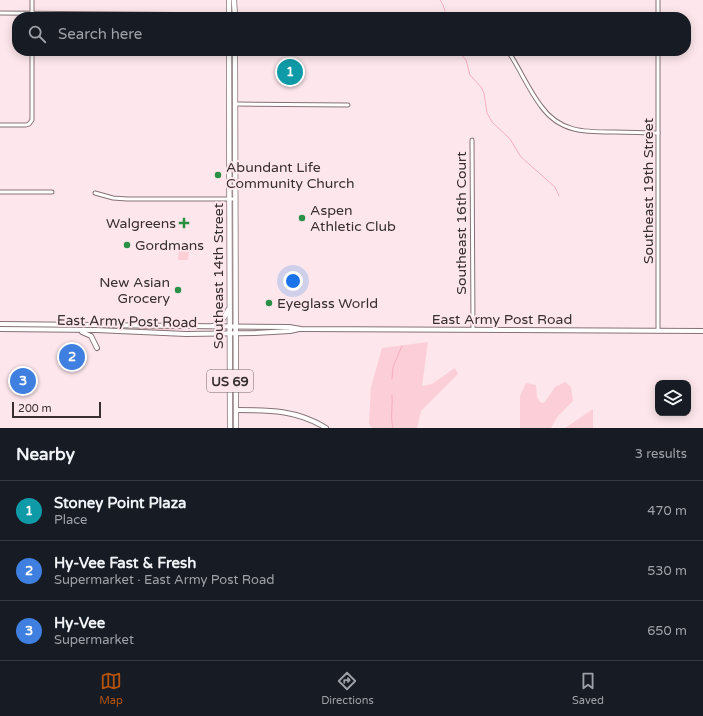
<!DOCTYPE html>
<meta charset="utf-8">
<style>
body{margin:0;font-family:"Varela Round",sans-serif;background:#20242c;color:#f1f3f6}
.controls{position:absolute;right:12px;bottom:12px;display:grid;overflow:hidden;border-radius:8px;box-shadow:0 2px 10px #0003}
.controls button{width:36px;height:36px;display:grid;place-items:center;padding:0;border:0;border-bottom:1px solid #363941;background:#171b24;color:#f1f3f6;font:20px sans-serif}
.scale{position:absolute;left:12px;bottom:10px;width:89px;box-sizing:border-box;padding-left:4px;border:2px solid #372f30;border-top:0;font-size:11px;line-height:14px;white-space:nowrap;color:#372f30;-webkit-text-stroke:3px #fde7ec;paint-order:stroke}
.you{position:absolute;left:293px;top:281px;width:14px;height:14px;margin:-10px;border:3px solid #fff;border-radius:50%;background:#1a73e8;box-shadow:0 0 0 6px #1a73e833}
.badge{display:grid;place-items:center;width:26px;height:26px;border-radius:50%;background:#b45309;color:#fff;font-size:13px;font-weight:700}
.pin{position:absolute;translate:-50% -50%;border:2px solid #fff;box-shadow:0 1px 4px #0006}
.list{margin:0;padding:0;list-style:none}
h2{display:flex;justify-content:space-between;align-items:center;height:52px;margin:0;padding:0 16px;font-size:17px}
h2 small{font-size:13px;font-weight:400;color:#9ea1a6}
.list li{display:grid;grid-template-columns:26px 1fr auto;gap:12px;align-items:center;box-sizing:border-box;height:60px;padding:0 16px;border-top:1px solid #363941}
.list b{display:block;font-size:15px;white-space:nowrap}
.list p{margin:0;font-size:13px;white-space:nowrap;color:#9ea1a6}
.list em{font-size:13px;font-style:normal;color:#9ea1a6}
.icon{flex:none;width:22px;height:22px;fill:none;stroke:currentColor;stroke-width:2;stroke-linecap:round;stroke-linejoin:round}
.map{position:relative;flex:none;width:703px;height:428px;overflow:hidden}
.search{position:absolute;background:#171b24;box-shadow:0 2px 10px #0003;left:12px;right:12px;top:12px;height:44px;display:flex;align-items:center;gap:10px;box-sizing:border-box;padding:0 14px;border-radius:16px;color:#9ea1a6;font-size:15px}
.sheet{height:232px;background:#171b24}
nav{display:flex;justify-content:space-around;align-items:center;box-sizing:border-box;height:56px;border-top:1px solid #363941;background:#171b24;font-size:11px;color:#9ea1a6}
nav a{display:grid;justify-items:center;gap:2px}
nav .on{color:#b45309}
.map>svg:first-child{display:block}
.green{fill:#fcced8}
.lines{fill:none;stroke-linecap:round;stroke-linejoin:round}
.stream{stroke:#f5aebe;stroke-width:1}
.street-casing{stroke:#857276;stroke-width:5}
.secondary-casing{stroke:#857276;stroke-width:6}
.primary-casing{stroke:#857276;stroke-width:6}
.street{stroke:#fff;stroke-width:3}
.secondary{stroke:#fff;stroke-width:4}
.primary{stroke:#fff;stroke-width:4.5}
.poi-dot{fill:#299046;stroke:#fde7ec;stroke-width:1.5}
.labels{text-anchor:middle;stroke-width:4;stroke-linejoin:round;paint-order:stroke}
.shield{fill:#fde7ec;stroke:#726668;stroke-width:1}
.shield-label{font-size:13px;font-weight:bold;fill:#372f30}
.poi-label{font-size:14px;fill:#372f30;stroke:#fde7ec;text-anchor:start}
.street-label{font-size:14px;fill:#372f30;stroke:#fde7ec}
</style>
<div class="map">
<svg width="703" height="428" viewBox="0 0 703 428">
<rect width="100%" height="100%" fill="#fde7ec"/>
<g class="green">
<polygon points="188,249 189,252 188,260 179,260 178,258 179,250"/>
<polygon points="147,327 190,328 190,329 159,331 130,329"/>
<polygon points="428,342 422,386 432,384 455,368 458,374 421,411 417,428 372,428 369,424 371,387 382,348"/>
<polygon points="565,382 571,387 573,401 558,416 551,428 520,428 520,396 526,383 536,385 537,397 540,402 544,403 555,387"/>
<polygon points="593,409 593,428 565,428"/>
</g>
<g class="lines">
<g class="stream">
<polyline points="440,0 443,5 445,11"/>
<polyline points="458,51 466,60 470,75 481,87 484,93 487,113 492,122 510,139 521,157 555,187 559,196"/>
<polyline points="392,379 393,367 402,346"/>
<path d="M392,395C393,406 390,417 393,428"/>
</g>
<g class="street-casing">
<g id="street">
<polyline points="32,0 32,17"/>
<polyline points="658,0 658,17"/>
<polyline points="0,13 235,15 408,15 451,16 462,17"/>
<path d="M508,51C520,69 528,89 541,106C560,133 586,132 615,132C630,132 644,133 658,133"/>
<polyline points="235,104 348,105"/>
<polyline points="0,125 26,125 29,124 32,120 32,51"/>
<polyline points="472,140 473,329"/>
<polyline points="0,192 52,192"/>
<polyline points="95,193 113,198 127,199 235,199"/>
<polyline points="658,331 658,51"/>
</g>
</g>
<g class="secondary-casing">
<g id="secondary">
<polyline points="0,324 289,327 301,329 703,331"/>
<polyline points="0,329 96,330 186,334 255,333 290,331 299,329"/>
<polyline points="82,332 91,336 97,348"/>
<path d="M236,410C270,410 297,410 326,428"/>
</g>
</g>
<g class="primary-casing">
<g id="primary">
<polyline points="234,0 235,17"/>
<polyline points="229,17 229,0"/>
<polyline points="229,51 230,428"/>
<polyline points="235,51 236,428"/>
<path d="M213,326C221,323 225,318 228,310"/>
</g>
</g>
<use href="#street" class="street"/>
<use href="#secondary" class="secondary"/>
<use href="#primary" class="primary"/>
</g>
<g class="poi-dot">
<circle cx="218" cy="175" r="4"/>
<circle cx="302" cy="218" r="4"/>
<path d="M182 217h4v4h4v4h-4v4h-4v-4h-4v-4h4z"/>
<circle cx="127" cy="245" r="4"/>
<circle cx="178" cy="290" r="4"/>
<circle cx="269" cy="303" r="4"/>
</g>
<g class="labels">
<rect class="shield" x="207" y="370" width="46" height="22" rx="3"/>
<g class="shield-label">
<text x="230" y="386">US 69</text>
</g>
<g class="poi-label">
<text x="226" y="172">Abundant Life<tspan x="226" dy="16">Community Church</tspan></text>
<text x="310" y="215">Aspen<tspan x="310" dy="16">Athletic Club</tspan></text>
<text x="176" y="228" text-anchor="end">Walgreens</text>
<text x="135" y="250">Gordmans</text>
<text x="170" y="287" text-anchor="end">New Asian<tspan x="170" dy="16">Grocery</tspan></text>
<text x="277" y="308">Eyeglass World</text>
</g>
<g class="street-label">
<text transform="translate(648 191) rotate(-90)" y="5">Southeast 19th Street</text>
<text transform="translate(461 223) rotate(-90)" y="5">Southeast 16th Court</text>
<text transform="translate(218 276) rotate(-90)" y="5">Southeast 14th Street</text>
<text x="502" y="324">East Army Post Road</text>
<text transform="translate(127 321) rotate(1)" y="5">East Army Post Road</text>
</g>
</g>
</svg>
<div class="controls">
<button><svg class="icon" aria-label="layers" viewBox="0 0 24 24"><path d="M12 4l9 5-9 5-9-5zM3 14l9 5 9-5"/></svg></button>
</div>
<div class="scale">200 m</div>
<div class="you"></div>
<div class="pin badge" style="left:290px;top:72px;background:#0f9aa8">1</div>
<div class="pin badge" style="left:72px;top:357px;background:#3f7fe0">2</div>
<div class="pin badge" style="left:23px;top:381px;background:#3f7fe0">3</div>
<div class="search"><svg class="icon" aria-label="search" viewBox="0 0 24 24"><circle cx="10" cy="10" r="6"/><path d="M15 15l6 6"/></svg>Search here</div>
</div>
<section class="sheet">
<h2>Nearby<small>3 results</small></h2>
<ul class="list">
<li><span class="badge" style="background:#0f9aa8">1</span><div><b>Stoney Point Plaza</b><p>Place</p></div><em>470 m</em></li>
<li><span class="badge" style="background:#3f7fe0">2</span><div><b>Hy-Vee Fast &amp; Fresh</b><p>Supermarket · East Army Post Road</p></div><em>530 m</em></li>
<li><span class="badge" style="background:#3f7fe0">3</span><div><b>Hy-Vee</b><p>Supermarket</p></div><em>650 m</em></li>
</ul>
</section>
<nav>
<a class="on"><svg class="icon" aria-label="map" viewBox="0 0 24 24"><path d="M3 6l6-2 6 2 6-2v14l-6 2-6-2-6 2zM9 4v14M15 6v14"/></svg>Map</a>
<a><svg class="icon" aria-label="directions" viewBox="0 0 24 24"><path d="M12 3l9 9-9 9-9-9zM9 14v-3h6M13 9l2 2-2 2"/></svg>Directions</a>
<a><svg class="icon" aria-label="saved" viewBox="0 0 24 24"><path d="M7 4h10v16l-5-4-5 4z"/></svg>Saved</a>
</nav>
